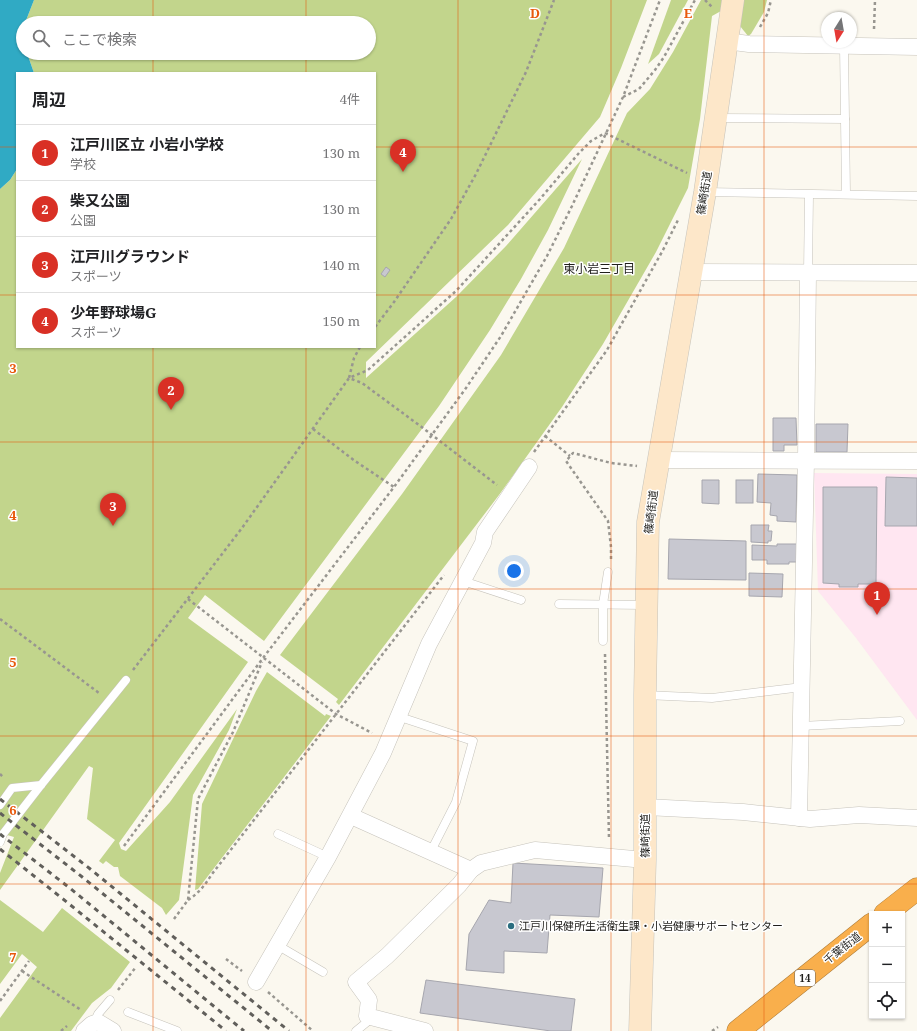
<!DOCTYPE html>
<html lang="ja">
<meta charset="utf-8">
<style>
body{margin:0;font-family:"Noto Serif","Noto Sans JP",serif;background:#f2f2f2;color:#202124}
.controls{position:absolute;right:12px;bottom:12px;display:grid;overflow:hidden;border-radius:0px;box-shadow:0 1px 3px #0004}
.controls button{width:36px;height:36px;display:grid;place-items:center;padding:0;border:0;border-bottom:1px solid #e0e0e0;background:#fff;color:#202124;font:20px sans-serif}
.compass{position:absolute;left:821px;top:12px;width:36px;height:36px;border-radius:50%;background:#fff;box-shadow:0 1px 3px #0004;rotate:191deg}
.you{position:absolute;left:514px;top:571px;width:14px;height:14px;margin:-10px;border:3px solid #fff;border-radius:50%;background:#1a73e8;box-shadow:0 0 0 6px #1a73e833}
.badge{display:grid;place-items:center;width:26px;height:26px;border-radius:50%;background:#d93025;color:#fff;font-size:13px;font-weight:700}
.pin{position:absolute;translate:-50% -33px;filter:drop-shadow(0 1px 2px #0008)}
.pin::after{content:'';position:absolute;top:21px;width:14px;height:12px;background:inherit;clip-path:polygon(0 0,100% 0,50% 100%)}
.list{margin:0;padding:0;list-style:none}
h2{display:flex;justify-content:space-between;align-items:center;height:52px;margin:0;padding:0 16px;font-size:17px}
h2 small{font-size:13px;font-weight:400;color:#757577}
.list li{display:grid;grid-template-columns:26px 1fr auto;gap:12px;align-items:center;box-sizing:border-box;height:56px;padding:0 16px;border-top:1px solid #e0e0e0}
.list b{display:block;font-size:15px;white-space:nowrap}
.list p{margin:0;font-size:13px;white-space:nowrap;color:#757577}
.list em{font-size:13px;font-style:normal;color:#757577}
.icon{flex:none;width:22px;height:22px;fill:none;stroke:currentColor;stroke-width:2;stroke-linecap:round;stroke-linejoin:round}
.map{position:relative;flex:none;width:917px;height:1031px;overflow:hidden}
.search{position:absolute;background:#fff;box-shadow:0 1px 3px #0004;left:16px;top:16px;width:360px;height:44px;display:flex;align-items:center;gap:10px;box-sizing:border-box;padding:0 14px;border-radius:22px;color:#757577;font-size:15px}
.panel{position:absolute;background:#fff;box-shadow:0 1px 3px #0004;left:16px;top:72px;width:360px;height:276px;border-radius:0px}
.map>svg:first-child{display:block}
.education{fill:#ffe6f1}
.green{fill:#c2d58c}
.water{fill:#30aac4}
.building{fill:#c8c8d0;stroke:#a6a6ae}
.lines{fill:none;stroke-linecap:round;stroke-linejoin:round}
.lane-casing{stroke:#c6c3bb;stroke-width:9}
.street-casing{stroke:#c6c3bb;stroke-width:17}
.secondary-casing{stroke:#c6c3bb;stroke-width:23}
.highway-casing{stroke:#ad7d3b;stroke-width:23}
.path{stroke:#989690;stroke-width:2.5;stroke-dasharray:3 3;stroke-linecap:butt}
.lane{stroke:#fff;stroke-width:8}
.street{stroke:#fff;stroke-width:16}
.secondary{stroke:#fde7c9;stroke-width:22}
.highway{stroke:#f9af4c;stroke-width:22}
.rail{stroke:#615f5b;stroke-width:3;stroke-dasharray:5 5;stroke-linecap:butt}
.grid{fill:none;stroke:#e8590c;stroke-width:1;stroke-opacity:0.55}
.poi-dot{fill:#2c6e80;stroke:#fff;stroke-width:1.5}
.labels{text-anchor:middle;stroke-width:3;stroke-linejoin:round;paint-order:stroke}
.shield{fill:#fff;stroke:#636260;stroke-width:1}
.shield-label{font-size:10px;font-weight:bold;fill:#201f1c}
.street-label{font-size:11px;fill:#201f1c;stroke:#fff}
.poi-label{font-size:11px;fill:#201f1c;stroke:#fff;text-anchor:start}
.neighbourhood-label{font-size:12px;fill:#201f1c;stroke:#fff}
.grid-label{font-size:13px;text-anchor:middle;font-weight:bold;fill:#e8590c;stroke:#fff;stroke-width:3;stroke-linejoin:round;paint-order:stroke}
</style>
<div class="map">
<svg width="917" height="1031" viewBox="0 0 917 1031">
<rect width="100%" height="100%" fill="#fbf8ef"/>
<polygon class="education" points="814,473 917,474 917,720 856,638 818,591"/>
<g class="green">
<polygon points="34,0 647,0 621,68 600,117 508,225 366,362 366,378 456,297 506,246 582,159 548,230 521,279 490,330 439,406 264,641 205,595 188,618 248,662 119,843 121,849 126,851 170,802 237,709 229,730 193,795 179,900 166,915 162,908 120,876 118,867 114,867 106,861 103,864 99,861 115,840 87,819 93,768 89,766 0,890 0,873 14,837 0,833 0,189 10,180 17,169 17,347 375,347 375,73 34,73 27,53 369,53 369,23 25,23"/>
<polygon points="671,0 688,0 659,54 648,64"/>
<polygon points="701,0 723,0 721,11 712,16 700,119 688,188 656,252 603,344 562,407 499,495 339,705 336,702 338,699 280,655 402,494 501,355 564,248 627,113 650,89 673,52"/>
<polygon points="743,0 767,0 764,12 751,34 748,36 740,26"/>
<polygon points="267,672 325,716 326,714 331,716 198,889 195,890 202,804 256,691"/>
<polygon points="0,900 43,932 62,908 130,962 111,988 92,1003 71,1031 0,1031 0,1018 37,967 22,954 0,984"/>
</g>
<path class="water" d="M0,0H34L25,23H23C23,27 21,32 21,36C22,42 23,46 23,53H27L34,73H17V169L10,180L0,189Z"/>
<g class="building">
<polygon points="386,267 390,270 385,277 381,274"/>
<polygon points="773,418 796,418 797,445 784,445 784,451 773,451"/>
<polygon points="816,424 848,424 847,452 816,452"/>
<polygon points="758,474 797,475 796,522 777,521 777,516 770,515 771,503 757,502"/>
<polygon points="886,477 917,478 917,526 885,526"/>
<polygon points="702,480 719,480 719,504 702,503"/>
<rect x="736" y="480" width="17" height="23"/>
<polygon points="823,487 877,487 876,584 858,584 858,587 839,587 839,584 823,583"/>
<polygon points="751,525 769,525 768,531 772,531 771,541 768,541 768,543 751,542"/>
<polygon points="669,539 746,541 746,580 668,579"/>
<polygon points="777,544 797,544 797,562 789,562 789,564 767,564 767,560 752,560 752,545 777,546"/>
<polygon points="749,573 783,574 782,597 749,596"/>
<polygon points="513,863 603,868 599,917 550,915 547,953 504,951 504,973 466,970 469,934 489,900 511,903"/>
<polygon points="426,980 575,999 571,1031 551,1031 420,1013"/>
</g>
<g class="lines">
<g class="lane-casing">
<g id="lane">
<polyline points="844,46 846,194"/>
<polyline points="717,118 845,119"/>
<polyline points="705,192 917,196"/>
<polyline points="808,273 809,195"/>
<polyline points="463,581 521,600"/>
<polyline points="559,604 645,605"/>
<polyline points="603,641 603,604 608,572"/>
<polyline points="645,695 712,698 802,687"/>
<polyline points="400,717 473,741 456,802 431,851"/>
<polyline points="801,726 900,721"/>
<polyline points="0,805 12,788 41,785"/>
<polyline points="278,834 328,857"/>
<polyline points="0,842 3,834 41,785 126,680"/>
<polyline points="277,945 323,972"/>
<polyline points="128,1012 177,1031"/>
<polyline points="94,1023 98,1014 110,1000"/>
<polyline points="356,1031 372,1018"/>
</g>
</g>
<g class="street-casing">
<g id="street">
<polyline points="726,41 749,44 917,47"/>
<polyline points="690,272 917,273"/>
<polyline points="658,460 917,461"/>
<polyline points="646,807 743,812 810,819 859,815 917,818"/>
<polyline points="351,816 471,870"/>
<polyline points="799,818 806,460 808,273"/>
<polyline points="256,982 328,857 383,753 429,644 483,543 485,532 529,467"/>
<polyline points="84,1031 92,1024 98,1022 113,1031"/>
<polyline points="425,1031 367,1016 369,1000 356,982 387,956 459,885 471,870 481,863 535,850 645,860"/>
</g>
</g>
<g class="secondary-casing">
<polyline id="secondary" points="640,1031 645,860 645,695 648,522 705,192 733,0"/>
</g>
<g class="highway-casing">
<g id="highway">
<polyline points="885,914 917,889"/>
<polyline points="738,1031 872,924"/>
</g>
</g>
<g class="path">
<polyline points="705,0 712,7"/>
<polyline points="760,27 768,13 771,0"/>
<polyline points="874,29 875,0"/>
<polyline points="623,97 639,89 655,70 664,57 695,0"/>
<polyline points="605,133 687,173"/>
<polyline points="375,327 394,302 451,219 476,174 526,72 554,0"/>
<polyline points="360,347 354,358 349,378 362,383 423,428 497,485"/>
<polyline points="313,429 355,461 394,487"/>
<polyline points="545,436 570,456"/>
<polyline points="534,452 607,350 663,250 679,218"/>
<polyline points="611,559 611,547 608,521 566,461 573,453 611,463 637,466"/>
<polyline points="188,599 336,714 372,733"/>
<polyline points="0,619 99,693"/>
<polyline points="605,654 609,839"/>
<polyline points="133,670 242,528 349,378 368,370 456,291 540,199 579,153 591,141 605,133"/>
<polyline points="0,774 4,778"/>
<polyline points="124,846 263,658 394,487 466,388 501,336 547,256 572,206 623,97 660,0"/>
<path d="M188,900C199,893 205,885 212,874L444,575"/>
<polyline points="174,919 188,900 198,799 233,732 262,662"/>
<polyline points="226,959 242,971"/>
<polyline points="22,971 81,1010"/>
<polyline points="118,990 136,967"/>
<polyline points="268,992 313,1031"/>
<polyline points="0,1001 29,961"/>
<polyline points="61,1031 67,1026"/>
<polyline points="712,1031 718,1027"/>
</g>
<use href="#lane" class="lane"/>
<use href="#street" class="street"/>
<use href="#secondary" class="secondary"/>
<use href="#highway" class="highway"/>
<g class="rail">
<polyline points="0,799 89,868 289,1031"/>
<polyline points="0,813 81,876 272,1031"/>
<polyline points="0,834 71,889 244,1031"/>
<polyline points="0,849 63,899 226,1031"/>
</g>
</g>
<path class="grid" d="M153,0V23M306,0V23M458,0V1031M611,0V1031M764,0V1031M153,53V73M306,53V73M0,147H17M375,147H917M0,295H17M375,295H917M153,347V1031M306,347V1031M0,442H917M0,589H917M0,736H917M0,884H917"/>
<circle class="poi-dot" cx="511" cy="926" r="4"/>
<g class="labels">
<rect class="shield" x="795" y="970" width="20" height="16" rx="3"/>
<g class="shield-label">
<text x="805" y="982">14</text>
</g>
<g class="street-label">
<text transform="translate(704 193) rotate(-81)" y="4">篠崎街道</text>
<text transform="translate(651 512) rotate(-83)" y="4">篠崎街道</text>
<text transform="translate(645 836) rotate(-90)" y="4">篠崎街道</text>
<text transform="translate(842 948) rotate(-38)" y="4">千葉街道</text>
</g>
<g class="poi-label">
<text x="519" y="930">江戸川保健所生活衛生課・小岩健康サポートセンター</text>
</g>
<g class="neighbourhood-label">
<text x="599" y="273">東小岩三丁目</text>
</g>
</g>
<g class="grid-label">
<text x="535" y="18">D</text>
<text x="688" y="18">E</text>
<text x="13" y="373">3</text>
<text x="13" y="520">4</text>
<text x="13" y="667">5</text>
<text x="13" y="815">6</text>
<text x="13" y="962">7</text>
</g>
</svg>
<div class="controls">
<button>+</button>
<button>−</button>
<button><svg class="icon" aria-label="locate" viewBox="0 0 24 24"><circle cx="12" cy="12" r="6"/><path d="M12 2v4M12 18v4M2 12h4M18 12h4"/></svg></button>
</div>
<svg class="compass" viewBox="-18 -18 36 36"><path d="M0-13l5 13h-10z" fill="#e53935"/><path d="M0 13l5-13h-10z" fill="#757577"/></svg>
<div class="you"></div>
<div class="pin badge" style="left:877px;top:615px">1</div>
<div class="pin badge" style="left:171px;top:410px">2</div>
<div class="pin badge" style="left:113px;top:526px">3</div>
<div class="pin badge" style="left:403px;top:172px">4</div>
<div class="search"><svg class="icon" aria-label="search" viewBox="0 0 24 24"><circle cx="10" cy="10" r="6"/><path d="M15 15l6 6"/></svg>ここで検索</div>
<section class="panel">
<h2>周辺<small>4件</small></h2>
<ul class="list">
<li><span class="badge">1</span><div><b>江戸川区立 小岩小学校</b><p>学校</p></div><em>130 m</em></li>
<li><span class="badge">2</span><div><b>柴又公園</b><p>公園</p></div><em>130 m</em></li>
<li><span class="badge">3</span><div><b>江戸川グラウンド</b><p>スポーツ</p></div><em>140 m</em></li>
<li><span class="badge">4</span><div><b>少年野球場G</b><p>スポーツ</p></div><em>150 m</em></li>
</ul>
</section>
</div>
